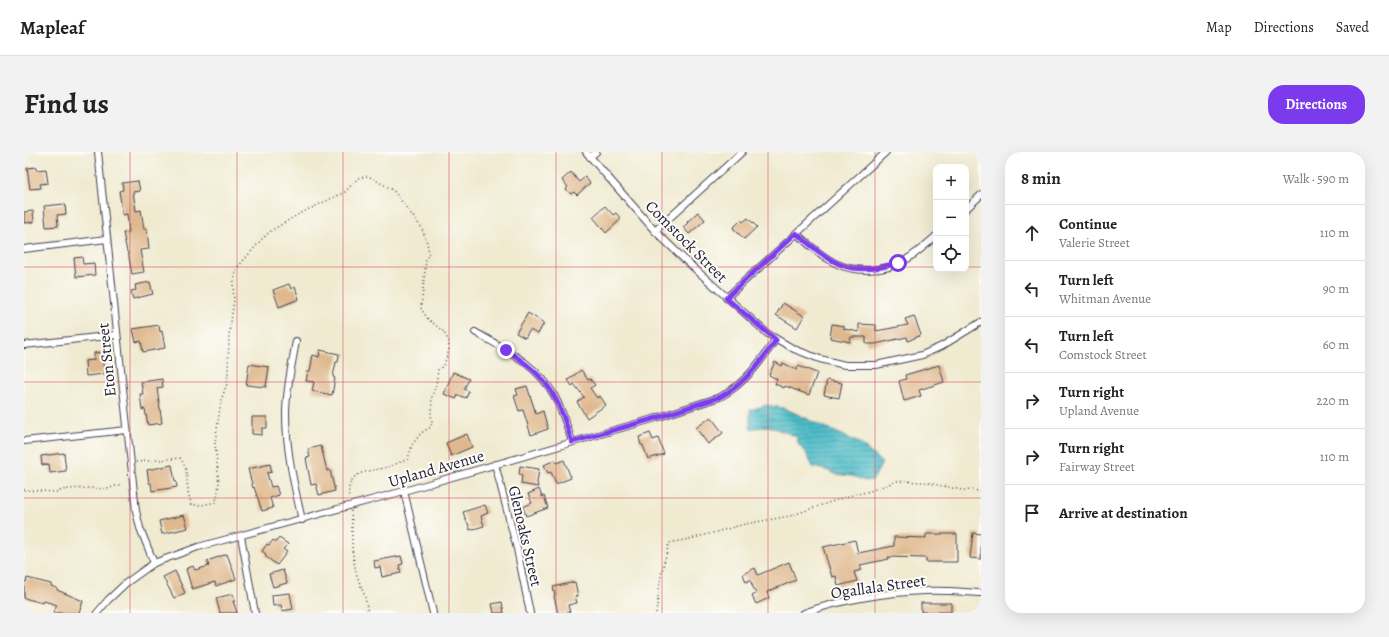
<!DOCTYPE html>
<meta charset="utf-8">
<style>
body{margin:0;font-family:Alegreya,serif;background:#f2f2f2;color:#222}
.controls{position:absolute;right:12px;top:12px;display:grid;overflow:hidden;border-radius:8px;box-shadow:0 4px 16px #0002}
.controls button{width:36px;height:36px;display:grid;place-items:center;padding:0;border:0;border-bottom:1px solid #e0e0e0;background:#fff;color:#222;font:20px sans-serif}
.stop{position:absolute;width:12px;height:12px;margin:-9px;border:3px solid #7c3aed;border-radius:50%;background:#fff}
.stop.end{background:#7c3aed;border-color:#fff;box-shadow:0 1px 4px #0008}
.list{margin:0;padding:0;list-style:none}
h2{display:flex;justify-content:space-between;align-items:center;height:52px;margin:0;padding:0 16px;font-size:17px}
h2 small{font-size:13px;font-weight:400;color:#767676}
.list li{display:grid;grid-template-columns:26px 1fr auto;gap:12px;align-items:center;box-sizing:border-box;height:56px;padding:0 16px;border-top:1px solid #e0e0e0}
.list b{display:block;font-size:15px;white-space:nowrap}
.list p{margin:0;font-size:13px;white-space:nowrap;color:#767676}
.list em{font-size:13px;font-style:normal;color:#767676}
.icon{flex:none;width:22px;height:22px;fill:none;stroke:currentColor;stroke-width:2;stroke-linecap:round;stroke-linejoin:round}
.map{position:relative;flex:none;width:957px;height:461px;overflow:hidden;border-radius:16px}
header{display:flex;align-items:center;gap:24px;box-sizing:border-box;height:56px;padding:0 20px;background:#fff;border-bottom:1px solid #e0e0e0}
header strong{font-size:19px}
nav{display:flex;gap:22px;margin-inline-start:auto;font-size:14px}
.intro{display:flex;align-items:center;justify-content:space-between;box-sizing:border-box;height:96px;padding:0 24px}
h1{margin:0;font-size:28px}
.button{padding:10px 18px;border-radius:16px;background:#7c3aed;color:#fff;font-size:14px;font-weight:700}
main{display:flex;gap:24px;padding:0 24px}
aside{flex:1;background:#fff;border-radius:16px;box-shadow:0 4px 16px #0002}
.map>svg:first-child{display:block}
.water{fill:url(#water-rules);stroke:#386f81}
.building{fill:#dfb88d}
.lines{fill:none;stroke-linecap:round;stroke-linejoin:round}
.minor-casing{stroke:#414051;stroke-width:8}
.path{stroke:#414051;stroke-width:1.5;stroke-dasharray:1 3;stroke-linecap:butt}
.minor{stroke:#fff;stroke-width:6}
.route{stroke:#7c3aed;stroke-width:5}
.grid{fill:none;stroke:#d1495b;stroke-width:1;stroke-opacity:0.55}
.labels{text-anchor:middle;stroke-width:4;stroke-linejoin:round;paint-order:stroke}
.street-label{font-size:16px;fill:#22223b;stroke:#fdfcf7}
</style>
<header>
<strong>Mapleaf</strong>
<nav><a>Map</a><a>Directions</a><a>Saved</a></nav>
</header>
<div class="intro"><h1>Find us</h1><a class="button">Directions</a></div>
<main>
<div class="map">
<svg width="957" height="461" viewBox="0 0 957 461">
<defs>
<pattern id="water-rules" width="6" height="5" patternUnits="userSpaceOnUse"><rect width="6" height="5" fill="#4ebcc7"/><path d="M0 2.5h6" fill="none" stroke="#4098a3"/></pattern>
</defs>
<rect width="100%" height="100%" fill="#fdfcf7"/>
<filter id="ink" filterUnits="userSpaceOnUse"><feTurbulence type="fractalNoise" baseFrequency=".025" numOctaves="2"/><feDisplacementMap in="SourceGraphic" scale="8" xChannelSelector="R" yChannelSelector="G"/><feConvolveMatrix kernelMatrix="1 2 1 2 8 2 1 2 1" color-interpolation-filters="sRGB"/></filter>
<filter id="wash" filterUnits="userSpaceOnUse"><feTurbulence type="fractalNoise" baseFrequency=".012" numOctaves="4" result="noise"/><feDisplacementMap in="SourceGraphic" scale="16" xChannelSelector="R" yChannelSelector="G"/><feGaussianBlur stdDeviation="0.9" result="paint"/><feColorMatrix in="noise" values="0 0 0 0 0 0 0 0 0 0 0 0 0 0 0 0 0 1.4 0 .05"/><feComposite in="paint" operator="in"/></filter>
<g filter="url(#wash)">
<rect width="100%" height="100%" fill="#f0ead0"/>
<polygon class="water" points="742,253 760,256 831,289 839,294 858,311 849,328 841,329 828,324 814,323 802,318 789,315 782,301 774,292 772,284 744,274 726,277 726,258"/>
<g id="blocks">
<g class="building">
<polygon points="12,15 12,18 22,17 24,31 16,32 17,36 6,37 3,16"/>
<polygon points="547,20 555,30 561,25 566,31 553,43 550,40 547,42 542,37 544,35 538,28"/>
<polygon points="114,29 116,39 109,40 112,59 117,58 120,77 123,77 125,97 116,98 120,120 108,122 104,100 103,100 99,81 105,80 103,62 99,63 95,39 99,38 98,31"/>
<polygon points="41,52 42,62 33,63 34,74 22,75 20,54"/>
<polygon points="581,54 589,63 592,61 597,67 582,81 569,65"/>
<polygon points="9,59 10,70 0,71 0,60"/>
<polygon points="674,60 681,68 665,82 659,75 664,71 663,70"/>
<polygon points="724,66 733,75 720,87 709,76 717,68 719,70"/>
<polygon points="58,105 59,112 70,111 71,123 52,125 50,106"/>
<polygon points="126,130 129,142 109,147 107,139 112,138 111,133"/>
<polygon points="265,132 267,137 271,135 275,147 255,155 249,138"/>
<polygon points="759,151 780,164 773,176 752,163"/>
<polygon points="504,161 520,171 514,182 506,178 501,186 492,181"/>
<polygon points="890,164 897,183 884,189 883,185 851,192 842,192 842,185 827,185 826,190 806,186 808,172 820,174 820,177 835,180 835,172 852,173 852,179 884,173 881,167"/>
<polygon points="135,173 136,180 138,179 141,196 119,200 117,189 112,190 109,177"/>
<polygon points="296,198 315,202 314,210 312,210 309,225 311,226 308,243 288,239 290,230 282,229 284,219 286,219 289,203 295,205"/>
<polygon points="78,200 80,222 62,224 61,209 70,208 70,201"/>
<polygon points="751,210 758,214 759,211 773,218 774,214 793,221 785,243 761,234 760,236 751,232 753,227 745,223"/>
<polygon points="225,212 245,215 242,235 222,233"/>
<polygon points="915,213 920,230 895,238 897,244 880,249 875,229 882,227 881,223"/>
<polygon points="557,218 564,228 566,227 571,233 566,236 573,246 576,244 582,253 563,266 553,250 560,245 550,232 548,234 544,228"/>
<polygon points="429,220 445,227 440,237 445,239 442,246 434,243 432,247 420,242"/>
<polygon points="138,227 139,235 133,236 138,271 124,273 121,257 118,258 116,242 119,242 117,230"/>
<polygon points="803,228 818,231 815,246 800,243"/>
<polygon points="503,234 512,262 519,259 524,277 507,283 499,258 495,259 490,244 494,243 492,237"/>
<polygon points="228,265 243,265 243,276 238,276 238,283 228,282"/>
<polygon points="687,265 699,281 684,292 672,276"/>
<polygon points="626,281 629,288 634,286 640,302 624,307 619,293 617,293 615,285"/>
<polygon points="443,282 448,295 427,304 422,291"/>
<polygon points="297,294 303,319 306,318 311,339 295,343 292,332 287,333 282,306 286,305 284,297"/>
<polygon points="40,301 42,319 26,321 25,312 18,313 17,304"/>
<polygon points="531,308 533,311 540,308 547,326 532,332 527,320 524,321 520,313"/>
<polygon points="246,312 248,320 243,321 247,335 252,334 255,343 246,346 249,356 238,359 230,335 229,336 224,317"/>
<polygon points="148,313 151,329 152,329 153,335 128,339 127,331 125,331 123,318"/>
<polygon points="496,314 515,317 513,331 514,335 497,332 498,323 495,322"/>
<polygon points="515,337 518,345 520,344 524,356 502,364 499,355 508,351 504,342"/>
<polygon points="461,353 464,361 457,364 460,374 446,378 444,371 443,371 439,360"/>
<polygon points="160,363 164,376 138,382 135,369"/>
<polygon points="949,381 957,382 957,407 946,406"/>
<polygon points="902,382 933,382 933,410 902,410 902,406 864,405 865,407 836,413 838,418 830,420 833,429 814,434 812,424 808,425 799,395 831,388 834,401 870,394 870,385 902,386"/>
<polygon points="255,386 264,392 259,397 263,400 253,413 241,404 242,402 238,399 243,392 245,393 249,388 252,390"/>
<polygon points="203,402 212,427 192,434 191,430 168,437 162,417 169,414 171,418 185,414 183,409"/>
<polygon points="377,404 379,412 375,413 377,421 358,425 356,415 351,416 350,409"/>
<polygon points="765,410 772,428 743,440 745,446 732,452 728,444 732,442 726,428 722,430 719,422 731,416 734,423"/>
<polygon points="259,418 263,431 249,435 245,422"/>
<polygon points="151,419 161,441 150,446 139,425"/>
<polygon points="3,426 27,432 27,434 33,436 33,438 59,449 55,461 29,461 33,453 20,449 19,451 0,446 0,429 2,430"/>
<polygon points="551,430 554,444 551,444 553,451 544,453 546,461 534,461 530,444 531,443 529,435"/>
<polygon points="266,441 269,457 258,459 257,453 249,454 248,443"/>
<polygon points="209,442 211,449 209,449 213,461 196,461 192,446"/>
<polygon points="478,450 480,461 470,461 468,452"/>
<rect x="897" y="451" width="30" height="9"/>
</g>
</g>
</g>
<g filter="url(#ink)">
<use href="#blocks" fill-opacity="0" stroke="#414051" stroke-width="1"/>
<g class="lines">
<g class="minor-casing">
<g id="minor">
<polyline points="74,0 112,359 116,376 130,411"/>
<polyline points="562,0 631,79 661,108 744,182 770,197 796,207 821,213 852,213 898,203 918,194 957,170"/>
<polyline points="566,5 572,0"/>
<polyline points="942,57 957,43"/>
<polyline points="631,79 718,0"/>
<path d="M772,81C784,92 797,104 811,111C831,121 861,120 880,109C892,102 902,93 912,84"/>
<polyline points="0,97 83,87"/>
<polyline points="702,146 862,0"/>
<path d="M451,180C480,197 513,212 530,243C538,258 543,274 548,289"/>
<path d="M272,189C268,213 262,237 262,262C262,298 270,333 278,368"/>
<polyline points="0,193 92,183"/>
<polyline points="0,289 103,278"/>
<polyline points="471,312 493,397 506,461"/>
<polyline points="380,339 409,461"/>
<polyline points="217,384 231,461"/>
<path d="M73,461L84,448L102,431L130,411L174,395L380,339L632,266L696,245C721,232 737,209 752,187"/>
<path d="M780,461C815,448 864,440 901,439C920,438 939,440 957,441"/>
</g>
</g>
<g class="path">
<path d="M112,310L156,306C164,316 162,325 164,337C164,342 166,348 168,353H178L192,350L195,332L191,291L197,248L203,232L204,219L205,183L210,148L209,132L213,116L238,87L248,78L275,62L321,40L334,26L344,24L369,38L397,75L402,87L405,100L402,108L397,157L404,167L420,180L425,190V198L420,213L414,218L412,233L408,244L407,263L408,268L407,275L397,281L388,293L384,307C376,310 368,314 360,316C340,320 322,320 325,346"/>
<polyline points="0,338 32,340 42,337 66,336 83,337 98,332"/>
<polyline points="327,359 328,372 328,397 332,421 341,445 344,461"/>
<polyline points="632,461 637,423 645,391 670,386 721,372 766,364 821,345 846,339 873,329 900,330 938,338 957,339"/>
</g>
<use href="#minor" class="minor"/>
</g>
</g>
<g class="lines" filter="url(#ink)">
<path class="route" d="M482,198C525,225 533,243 548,290L632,266L696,245C721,232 737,209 752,188L702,146L772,81C809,112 824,126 874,111"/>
</g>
<path class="grid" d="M106,0V461M213,0V461M319,0V461M425,0V461M532,0V461M638,0V461M744,0V461M851,0V461M0,115H912M942,115H957M0,230H957M0,346H957"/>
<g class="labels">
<g class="street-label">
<text transform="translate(663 89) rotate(45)" y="6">Comstock Street</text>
<text transform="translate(82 208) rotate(-96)" y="6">Eton Street</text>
<text transform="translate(412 316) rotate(-16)" y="6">Upland Avenue</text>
<text transform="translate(502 384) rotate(77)" y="6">Glenoaks Street</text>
<text transform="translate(854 434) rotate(-8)" y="6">Ogallala Street</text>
</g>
</g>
</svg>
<div class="controls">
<button>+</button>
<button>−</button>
<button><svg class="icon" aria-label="locate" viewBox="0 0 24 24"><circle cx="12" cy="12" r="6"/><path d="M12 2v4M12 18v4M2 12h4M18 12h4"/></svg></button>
</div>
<div class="stop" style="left:874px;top:111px"></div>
<div class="stop end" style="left:482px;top:198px"></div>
</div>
<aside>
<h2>8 min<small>Walk · 590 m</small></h2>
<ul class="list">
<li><svg class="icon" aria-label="ahead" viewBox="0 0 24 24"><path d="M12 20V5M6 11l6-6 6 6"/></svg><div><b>Continue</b><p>Valerie Street</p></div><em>110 m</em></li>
<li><svg class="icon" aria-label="left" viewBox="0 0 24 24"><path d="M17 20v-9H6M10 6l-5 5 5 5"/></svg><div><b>Turn left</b><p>Whitman Avenue</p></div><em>90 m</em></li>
<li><svg class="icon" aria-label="left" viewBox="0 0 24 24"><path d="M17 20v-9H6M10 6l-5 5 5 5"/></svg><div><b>Turn left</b><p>Comstock Street</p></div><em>60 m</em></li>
<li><svg class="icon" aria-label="right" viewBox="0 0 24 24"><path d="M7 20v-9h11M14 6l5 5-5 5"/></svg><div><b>Turn right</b><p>Upland Avenue</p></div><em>220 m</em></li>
<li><svg class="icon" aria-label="right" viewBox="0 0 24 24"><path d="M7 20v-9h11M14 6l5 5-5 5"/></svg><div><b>Turn right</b><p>Fairway Street</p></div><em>110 m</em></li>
<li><svg class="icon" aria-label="arrive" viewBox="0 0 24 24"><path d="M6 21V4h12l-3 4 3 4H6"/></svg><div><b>Arrive at destination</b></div></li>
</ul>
</aside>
</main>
